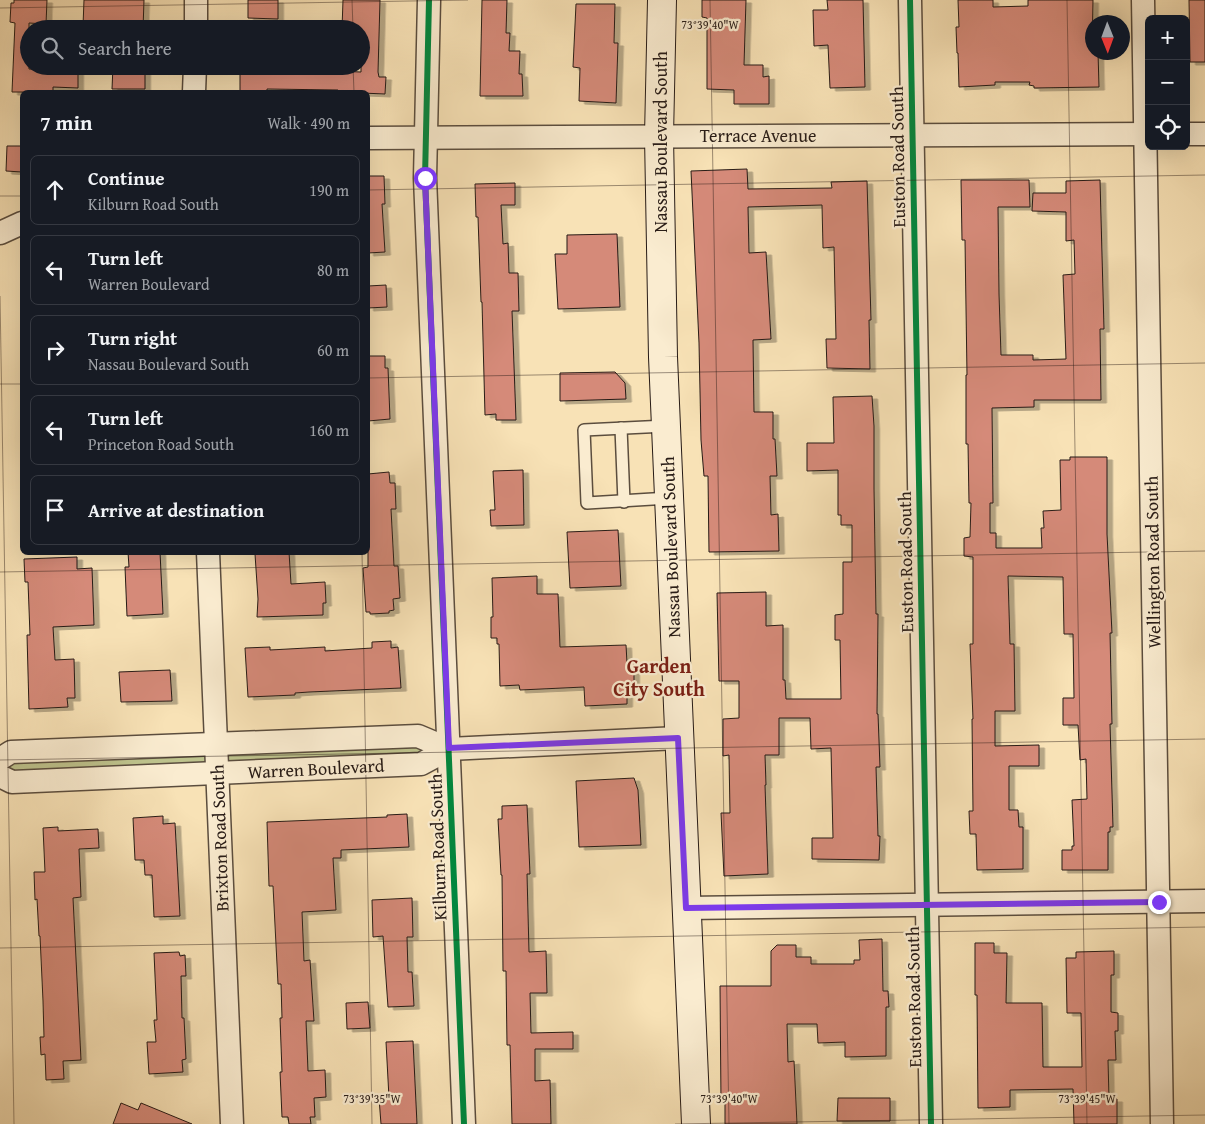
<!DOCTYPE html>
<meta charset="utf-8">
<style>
body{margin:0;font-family:"Gentium Book Plus",serif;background:#20242c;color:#f1f3f6}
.controls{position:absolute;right:15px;top:15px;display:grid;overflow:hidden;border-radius:8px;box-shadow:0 5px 20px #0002}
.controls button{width:45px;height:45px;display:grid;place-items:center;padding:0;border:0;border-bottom:1px solid #363941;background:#171b24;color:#f1f3f6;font:25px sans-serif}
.compass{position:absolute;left:1085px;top:15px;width:45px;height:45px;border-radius:50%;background:#171b24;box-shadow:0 5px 20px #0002;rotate:179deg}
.stop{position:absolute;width:15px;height:15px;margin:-11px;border:4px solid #7c3aed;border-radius:50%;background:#fff}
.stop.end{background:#7c3aed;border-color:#fff;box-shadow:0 1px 5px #0008}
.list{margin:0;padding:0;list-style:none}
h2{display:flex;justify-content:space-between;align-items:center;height:65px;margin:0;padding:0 20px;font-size:21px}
h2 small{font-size:16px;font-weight:400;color:#9ea1a6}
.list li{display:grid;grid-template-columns:32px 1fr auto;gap:15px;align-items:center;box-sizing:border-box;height:70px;margin:0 10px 10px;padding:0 10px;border:1px solid #363941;border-radius:8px}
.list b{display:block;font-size:19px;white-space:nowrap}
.list p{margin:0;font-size:16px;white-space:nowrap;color:#9ea1a6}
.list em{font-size:16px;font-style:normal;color:#9ea1a6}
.icon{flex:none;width:28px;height:28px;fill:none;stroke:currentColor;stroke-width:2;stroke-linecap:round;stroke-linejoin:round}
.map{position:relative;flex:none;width:1205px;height:1124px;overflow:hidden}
.search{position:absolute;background:#171b24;box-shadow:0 5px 20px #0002;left:20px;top:20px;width:350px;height:55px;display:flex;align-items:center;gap:12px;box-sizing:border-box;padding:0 18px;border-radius:28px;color:#9ea1a6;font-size:19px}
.panel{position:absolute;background:#171b24;box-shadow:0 5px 20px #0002;left:20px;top:90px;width:350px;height:465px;border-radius:8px}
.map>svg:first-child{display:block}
.green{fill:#bec38d;stroke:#726f52}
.building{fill:#d58a79;stroke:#271b16;filter:url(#shadow)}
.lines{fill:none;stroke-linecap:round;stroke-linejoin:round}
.service-casing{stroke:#5b4d3e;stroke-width:14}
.minor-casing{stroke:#5b4d3e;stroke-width:25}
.secondary-casing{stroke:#271b16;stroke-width:30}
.service{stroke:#faecd0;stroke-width:11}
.minor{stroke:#faecd0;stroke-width:22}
.secondary{stroke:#faecd0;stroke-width:28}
.cycleway-casing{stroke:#faecd0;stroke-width:9}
.cycleway{stroke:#00873e;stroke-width:6}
.route{stroke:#7c3aed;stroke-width:6}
.ticks{fill:none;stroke:#271b16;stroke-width:1;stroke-opacity:0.45}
.labels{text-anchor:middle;stroke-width:4.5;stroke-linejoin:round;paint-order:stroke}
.street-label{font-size:18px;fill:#271b16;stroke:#faecd0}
.quarter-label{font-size:20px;font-weight:bold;fill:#7a1f14;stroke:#faecd0}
.ticks-label{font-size:12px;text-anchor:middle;fill:#271b16;stroke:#faecd0;stroke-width:4.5;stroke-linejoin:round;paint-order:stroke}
</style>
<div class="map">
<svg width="1205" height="1124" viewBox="0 0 1205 1124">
<defs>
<filter id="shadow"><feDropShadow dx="5.5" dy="3" stdDeviation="0" flood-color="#0004"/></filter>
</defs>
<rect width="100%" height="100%" fill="#f8e2b6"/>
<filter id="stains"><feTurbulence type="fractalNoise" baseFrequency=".004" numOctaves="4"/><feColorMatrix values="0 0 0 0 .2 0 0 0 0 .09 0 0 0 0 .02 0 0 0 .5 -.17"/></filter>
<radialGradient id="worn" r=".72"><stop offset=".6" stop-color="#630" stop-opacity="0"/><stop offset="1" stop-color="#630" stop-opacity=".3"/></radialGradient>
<polygon class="green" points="418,736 449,749 421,764 12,782 0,759"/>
<g class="building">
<polygon points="14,0 47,0 46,24 29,23 29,69 78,71 78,88 53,87 53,91 45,91 45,92 12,92 15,23 10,22 11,3 14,3"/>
<polygon points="84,0 144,0 143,29 111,29 111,27 83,26"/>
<polygon points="248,0 278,0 278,19 248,18"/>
<polygon points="343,0 380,0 378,72 379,77 386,77 385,94 338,92 338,90 267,89 267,92 240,91 240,66 309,66 309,70 361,72 361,29 342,29"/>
<polygon points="482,0 507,0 506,33 510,33 509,51 520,51 519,74 522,74 523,96 480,96"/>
<polygon points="702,0 746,0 744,65 763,65 763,77 769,76 769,104 734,104 734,90 707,89 707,18 702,17"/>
<polygon points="827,0 863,0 865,87 830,88 828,45 814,46 813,10 828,10"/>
<polygon points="958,0 993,0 993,7 1028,6 1028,0 1093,0 1092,52 1098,52 1099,87 1034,88 1034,86 1029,85 1030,82 995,82 995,85 959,87 958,53 957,53 956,27 959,27"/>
<polygon points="1189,0 1205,0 1205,62 1190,62"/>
<polygon points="576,4 615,4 614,43 618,43 616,103 579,101 580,68 573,67"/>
<polygon points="113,66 145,66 145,89 112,89"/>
<polygon points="7,146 22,146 22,172 6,171"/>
<polygon points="747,169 748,189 832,188 831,182 867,181 871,320 869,320 870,369 827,368 826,339 836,339 834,247 823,248 822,205 748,207 749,253 766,252 771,339 753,340 754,412 773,412 773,439 775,439 777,476 770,476 771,515 778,514 779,551 709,552 708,476 704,476 701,440 699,343 691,171"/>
<polygon points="368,176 384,176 385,204 382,204 385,252 368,253"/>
<polygon points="961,180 1029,180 1030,207 998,207 999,294 1001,355 1033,355 1033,360 1066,359 1063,275 1075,274 1074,240 1066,241 1066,212 1032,211 1033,193 1066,193 1066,181 1100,180 1104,329 1100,329 1101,400 1034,400 1034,407 992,408 993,503 990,503 990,533 996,533 996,548 1042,548 1041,528 1044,528 1043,511 1061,510 1060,460 1070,460 1070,457 1107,457 1107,534 1112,633 1110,633 1112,724 1110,724 1113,827 1110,827 1110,832 1108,832 1108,870 1062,870 1062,850 1072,850 1072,846 1074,846 1072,800 1087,799 1086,759 1080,760 1078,725 1063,725 1063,698 1074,698 1073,634 1064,634 1063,577 1008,576 1010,644 1014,644 1015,711 995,711 995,746 1039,745 1039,766 1009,766 1009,810 1018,810 1019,827 1023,827 1023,869 977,870 976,834 970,834 969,811 973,811 972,719 973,719 970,644 973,644 973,557 964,556 964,538 970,537 971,503 969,503 968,444 966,444 966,375 967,375 965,240 962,240"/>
<polygon points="515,183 515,205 501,205 503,244 508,243 509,273 518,273 519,311 512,311 516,420 496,420 496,414 485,415 482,302 481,302 478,217 476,217 475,184"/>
<polygon points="617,234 620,307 558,309 555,254 567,254 567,235"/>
<polygon points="386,285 387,307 368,308 368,286"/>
<polygon points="368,356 385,356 385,368 388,368 390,419 368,421"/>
<polygon points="615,372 625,383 626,399 560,401 560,373"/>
<polygon points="872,396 874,426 874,488 876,614 878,614 877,714 878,714 880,767 876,767 878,836 880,836 879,860 812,859 812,838 833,838 831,748 811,749 810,718 779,718 779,755 765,755 766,785 765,785 768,874 724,876 721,813 730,813 729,755 723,756 723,719 739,718 739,681 719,681 717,593 766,592 766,626 783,625 783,680 785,680 786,699 841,699 840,640 835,640 835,615 843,614 843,562 852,562 852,525 841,525 841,515 838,515 838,470 807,471 807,443 834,443 833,397"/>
<polygon points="523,470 524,525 491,526 490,510 495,510 493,471"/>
<polygon points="389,472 390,483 395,483 396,509 391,509 394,566 398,566 400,598 393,599 394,610 389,611 389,613 370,614 370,612 366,612 363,568 368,567 368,474"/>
<polygon points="618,530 621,586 570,588 567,532"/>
<polygon points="128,552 160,552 163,614 127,616 125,567 129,567"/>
<polygon points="260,552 289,552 291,584 325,582 326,603 323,603 323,615 257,617 258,599 255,554 261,554"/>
<polygon points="77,557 77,569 92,568 94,625 53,627 55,660 74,659 75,698 67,698 68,707 29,709 27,635 30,635 28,582 25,582 24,559"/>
<polygon points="537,576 537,594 558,594 560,647 626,645 627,663 634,662 634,686 627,686 627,704 585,706 584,687 520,690 519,685 500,686 499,644 497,644 497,638 491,638 491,617 493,617 492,578"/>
<polygon points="391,641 391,648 398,647 401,688 309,692 295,693 295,695 248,697 245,648 270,647 270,650 325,647 325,651 372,648 372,642"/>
<polygon points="170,670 172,701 121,702 119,672"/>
<polygon points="634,778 638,790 641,845 579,847 576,781"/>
<polygon points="527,805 530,874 527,874 529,952 546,951 547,993 530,993 531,1033 573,1032 573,1049 535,1049 535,1081 550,1080 551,1124 512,1124 510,1045 507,1045 506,971 503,971 502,875 501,875 498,819 502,819 502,806"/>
<polygon points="407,814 409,847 341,850 341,858 333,858 336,910 302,912 304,961 310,960 314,1021 306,1021 308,1071 325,1070 326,1097 314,1098 315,1117 310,1117 311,1124 289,1124 288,1117 282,1117 280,1072 282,1072 280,1018 282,1018 281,984 278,984 273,886 269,886 267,822 387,817 387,815"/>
<polygon points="163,816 163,824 175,823 180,916 154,917 152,875 145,875 144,860 135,860 133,818"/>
<polygon points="58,827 58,831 98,829 99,848 79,849 81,897 73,898 81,1060 63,1061 64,1079 46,1080 45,1054 41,1055 40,1037 44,1037 43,1001 40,936 39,936 37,899 35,900 34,872 45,872 43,828"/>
<polygon points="412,898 413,937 407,937 408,972 412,972 414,1006 388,1007 383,936 373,937 372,900"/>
<polygon points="882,939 883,991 888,991 889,1007 886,1007 886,1056 845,1057 845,1042 818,1043 817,1024 787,1024 788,1062 794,1061 797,1124 725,1124 725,1102 721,1102 720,986 771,986 771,951 777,945 796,945 796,957 811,957 811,964 854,964 854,960 860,960 859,940"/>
<polygon points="975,943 994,943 994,953 1007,953 1006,1003 1042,1003 1043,1067 1082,1067 1081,1013 1067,1013 1066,958 1076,958 1076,952 1114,951 1114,975 1111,975 1111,1012 1118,1013 1118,1031 1115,1031 1116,1060 1108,1060 1109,1099 1117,1099 1117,1124 1074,1124 1073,1089 1010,1090 1010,1107 978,1108 977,995 975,995"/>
<polygon points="179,952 180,956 185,955 186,976 181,976 182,1018 184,1018 186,1059 182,1060 183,1072 149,1074 147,1042 156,1042 154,1020 157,1020 154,953"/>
<polygon points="368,1002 370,1028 347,1029 346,1003"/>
<polygon points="413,1041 417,1124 381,1124 379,1098 389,1098 386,1042"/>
<polygon points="838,1098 890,1098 890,1121 837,1121"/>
<polygon points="121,1103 138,1110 141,1103 192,1124 113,1124"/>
</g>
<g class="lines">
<g class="service-casing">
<g id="service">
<polyline points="666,426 584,430 587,503 669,498"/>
<polyline points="621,428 624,502"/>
</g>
</g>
<g class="minor-casing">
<g id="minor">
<polyline points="429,0 425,178 464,1124"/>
<polyline points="910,0 931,1124"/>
<polyline points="1143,0 1162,1124"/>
<polyline points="196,29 196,0"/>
<polyline points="194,92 195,66"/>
<polyline points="1186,134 1205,134"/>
<polyline points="368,138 1149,134"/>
<polyline points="0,233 22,223"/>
<polyline points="208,552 232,1124"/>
<polyline points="0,759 11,752 418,736 449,749 678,738"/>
<polyline points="0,776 12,782 421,764 449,749"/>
<polyline points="686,908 1205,901"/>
</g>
</g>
<g class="secondary-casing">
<polyline id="secondary" points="662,0 659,136 663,357 696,1124"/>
</g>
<use href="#service" class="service"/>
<use href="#minor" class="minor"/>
<use href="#secondary" class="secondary"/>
<g class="cycleway-casing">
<g id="cycleway">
<polyline points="429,0 425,178 464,1124"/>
<polyline points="910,0 931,1124"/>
</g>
</g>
<use href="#cycleway" class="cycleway"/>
</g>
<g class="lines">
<polyline class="route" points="425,178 449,748 678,738 686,908 1159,902"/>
</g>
<path class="ticks" d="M352,0L353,29M710,0L729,1124M1067,0L1087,1124M0,8L468,0M353,66L354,92M368,190L1205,175M0,196H22M0,296L14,1124M368,378L1205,363M0,384H22M362,552L372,1124M0,572L1205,551M0,760L1205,739M0,948L1205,927M675,1124L1205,1115"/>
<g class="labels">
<g class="street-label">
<text x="758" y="142">Terrace Avenue</text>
<text transform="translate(661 142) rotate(-90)" y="6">Nassau Boulevard South</text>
<text transform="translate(898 157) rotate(-91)" y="6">Euston Road South</text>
<text transform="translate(671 547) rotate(-92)" y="6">Nassau Boulevard South</text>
<text transform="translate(906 562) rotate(-91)" y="6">Euston Road South</text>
<text transform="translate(1153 562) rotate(-91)" y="6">Wellington Road South</text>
<text transform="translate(316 769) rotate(-3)" y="6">Warren Boulevard</text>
<text transform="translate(220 838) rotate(-92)" y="6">Brixton Road South</text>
<text transform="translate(438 847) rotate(-92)" y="6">Kilburn Road South</text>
<text transform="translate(914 997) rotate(-91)" y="6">Euston Road South</text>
</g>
<g class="quarter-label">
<text x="659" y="673">Garden<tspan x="659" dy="23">City South</tspan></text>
</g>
</g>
<g class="ticks-label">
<text x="710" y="29">73°39'40"W</text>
<text x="372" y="1103">73°39'35"W</text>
<text x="729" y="1103">73°39'40"W</text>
<text x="1087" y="1103">73°39'45"W</text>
</g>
<rect width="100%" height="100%" filter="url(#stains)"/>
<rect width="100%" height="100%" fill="url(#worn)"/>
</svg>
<div class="controls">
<button>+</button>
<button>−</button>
<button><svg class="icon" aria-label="locate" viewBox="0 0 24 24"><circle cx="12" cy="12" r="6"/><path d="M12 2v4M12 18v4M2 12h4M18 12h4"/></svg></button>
</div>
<svg class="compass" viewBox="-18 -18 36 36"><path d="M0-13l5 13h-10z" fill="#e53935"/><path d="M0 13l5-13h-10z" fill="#9ea1a6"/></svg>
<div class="stop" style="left:425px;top:178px"></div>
<div class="stop end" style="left:1159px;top:902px"></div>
<div class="search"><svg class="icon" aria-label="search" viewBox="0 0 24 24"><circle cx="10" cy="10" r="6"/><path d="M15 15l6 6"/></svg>Search here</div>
<section class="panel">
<h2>7 min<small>Walk · 490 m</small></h2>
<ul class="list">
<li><svg class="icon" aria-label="ahead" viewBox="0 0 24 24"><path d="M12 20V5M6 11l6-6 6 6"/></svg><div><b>Continue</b><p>Kilburn Road South</p></div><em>190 m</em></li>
<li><svg class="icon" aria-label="left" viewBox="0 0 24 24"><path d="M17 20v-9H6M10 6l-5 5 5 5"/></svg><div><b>Turn left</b><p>Warren Boulevard</p></div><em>80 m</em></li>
<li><svg class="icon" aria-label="right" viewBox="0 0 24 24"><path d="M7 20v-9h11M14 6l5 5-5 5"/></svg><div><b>Turn right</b><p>Nassau Boulevard South</p></div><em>60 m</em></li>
<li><svg class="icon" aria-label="left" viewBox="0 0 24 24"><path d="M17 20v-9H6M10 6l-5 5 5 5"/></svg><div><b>Turn left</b><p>Princeton Road South</p></div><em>160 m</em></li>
<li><svg class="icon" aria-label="arrive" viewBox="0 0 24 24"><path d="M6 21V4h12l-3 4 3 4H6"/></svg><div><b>Arrive at destination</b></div></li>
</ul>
</section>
</div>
